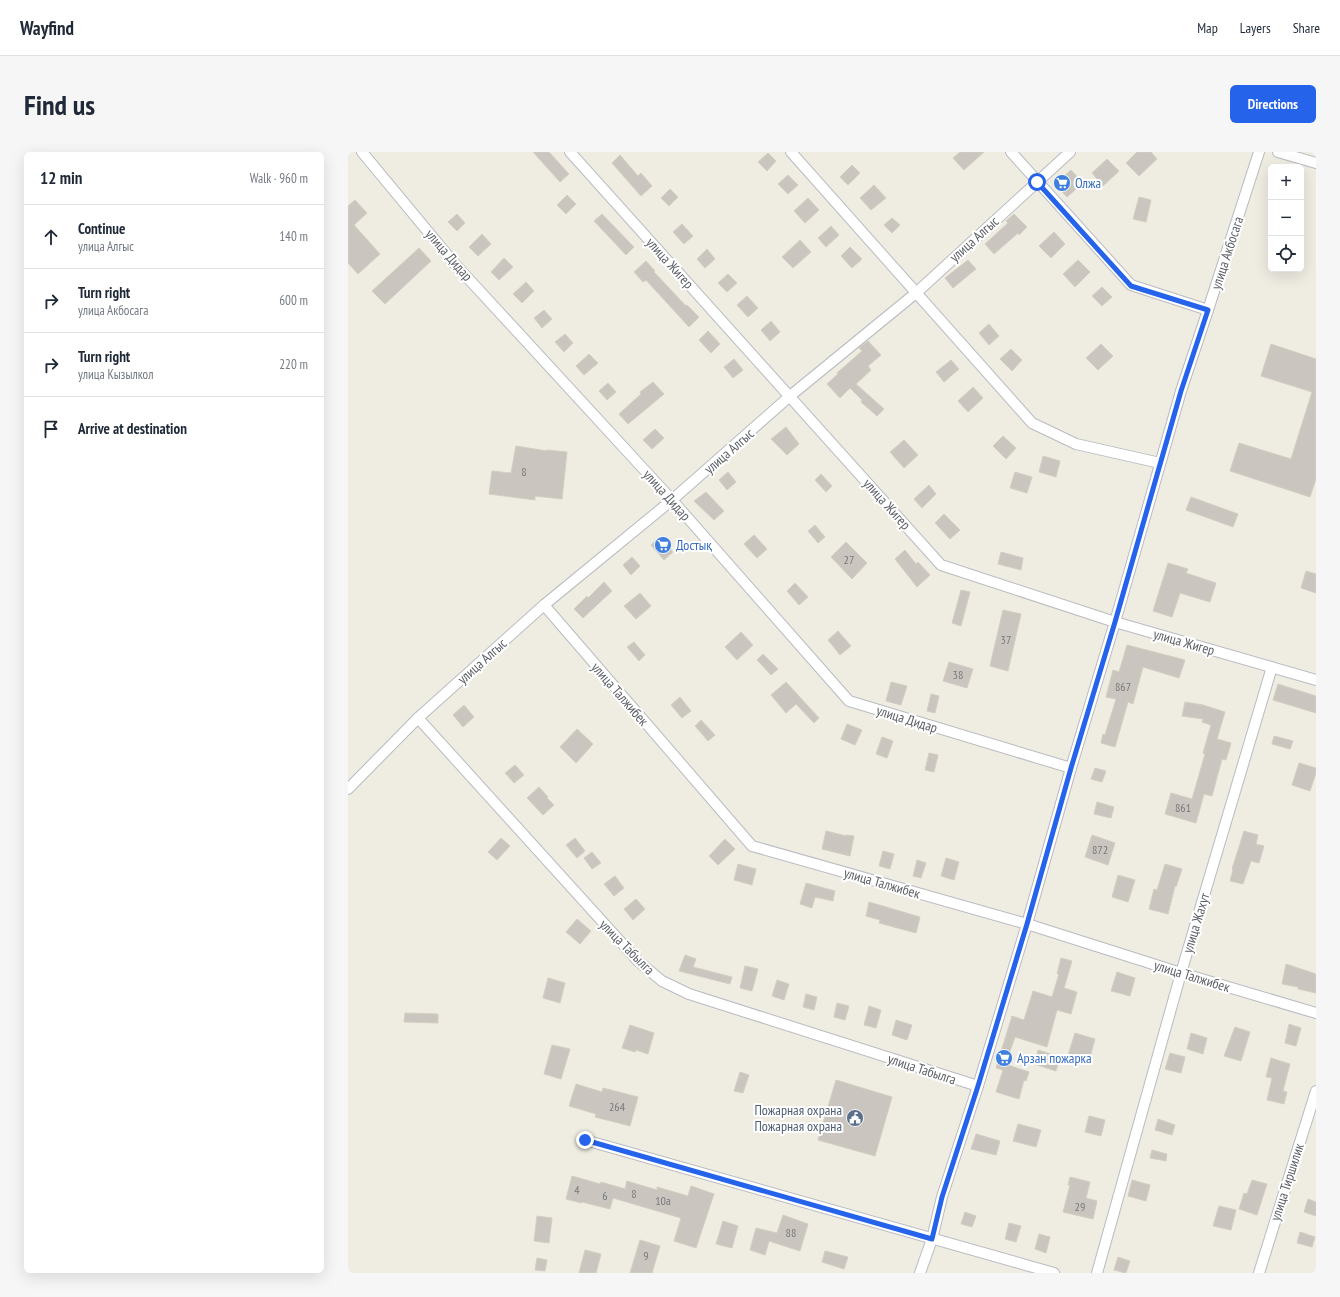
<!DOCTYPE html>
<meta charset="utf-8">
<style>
body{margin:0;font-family:"PT Sans Narrow",sans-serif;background:#f6f6f7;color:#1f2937}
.controls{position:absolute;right:12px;top:12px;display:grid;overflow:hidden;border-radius:6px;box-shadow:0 4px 16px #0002}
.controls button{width:36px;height:36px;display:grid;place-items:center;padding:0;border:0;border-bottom:1px solid #e0e1e3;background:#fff;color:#1f2937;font:20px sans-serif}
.stop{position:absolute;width:12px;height:12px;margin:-9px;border:3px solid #2563eb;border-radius:50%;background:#fff}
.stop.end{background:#2563eb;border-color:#fff;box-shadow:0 1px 4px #0008}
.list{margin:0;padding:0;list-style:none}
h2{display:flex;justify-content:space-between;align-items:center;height:52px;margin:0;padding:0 16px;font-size:17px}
h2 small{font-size:13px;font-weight:400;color:#747a83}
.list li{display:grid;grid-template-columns:26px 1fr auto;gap:12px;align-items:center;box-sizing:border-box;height:64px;padding:0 16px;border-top:1px solid #e0e1e3}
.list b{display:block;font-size:15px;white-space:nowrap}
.list p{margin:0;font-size:13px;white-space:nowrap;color:#747a83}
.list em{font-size:13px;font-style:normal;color:#747a83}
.icon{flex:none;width:22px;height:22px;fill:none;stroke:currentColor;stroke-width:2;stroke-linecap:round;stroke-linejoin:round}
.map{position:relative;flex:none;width:968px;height:1121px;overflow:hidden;border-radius:6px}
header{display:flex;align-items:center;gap:24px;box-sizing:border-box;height:56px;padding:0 20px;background:#fff;border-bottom:1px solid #e0e1e3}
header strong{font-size:19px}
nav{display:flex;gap:22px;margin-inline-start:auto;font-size:14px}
.intro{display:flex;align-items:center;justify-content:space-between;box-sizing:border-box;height:96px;padding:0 24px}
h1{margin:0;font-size:28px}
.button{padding:10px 18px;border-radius:6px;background:#2563eb;color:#fff;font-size:14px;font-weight:700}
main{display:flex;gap:24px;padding:0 24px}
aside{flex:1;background:#fff;border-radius:6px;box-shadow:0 4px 16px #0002}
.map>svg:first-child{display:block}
.building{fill:#cac6bf;stroke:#d4cec0}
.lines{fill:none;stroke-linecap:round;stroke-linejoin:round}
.minor-casing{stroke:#b8bbc0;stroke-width:12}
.minor{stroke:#fff;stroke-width:10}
.route{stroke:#2563eb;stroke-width:5}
.labels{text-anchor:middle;stroke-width:4;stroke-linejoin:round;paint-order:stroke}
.number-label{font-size:12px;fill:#77797c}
.shop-label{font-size:14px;fill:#366cbe;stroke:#fff;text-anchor:start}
.street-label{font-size:14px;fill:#5b5f65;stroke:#fff}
.service-label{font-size:14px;fill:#4e5e75;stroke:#fff;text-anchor:end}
</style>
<header>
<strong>Wayfind</strong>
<nav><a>Map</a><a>Layers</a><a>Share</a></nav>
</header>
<div class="intro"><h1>Find us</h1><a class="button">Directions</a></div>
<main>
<aside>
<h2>12 min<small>Walk · 960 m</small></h2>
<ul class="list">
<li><svg class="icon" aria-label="ahead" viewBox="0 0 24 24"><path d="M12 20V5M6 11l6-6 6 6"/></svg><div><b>Continue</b><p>улица Алгыс</p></div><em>140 m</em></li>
<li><svg class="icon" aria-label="right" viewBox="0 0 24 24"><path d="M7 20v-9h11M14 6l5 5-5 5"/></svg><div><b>Turn right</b><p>улица Акбосага</p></div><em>600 m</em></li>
<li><svg class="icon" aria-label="right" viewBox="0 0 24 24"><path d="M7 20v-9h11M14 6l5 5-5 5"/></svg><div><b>Turn right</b><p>улица Кызылкол</p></div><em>220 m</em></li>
<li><svg class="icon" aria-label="arrive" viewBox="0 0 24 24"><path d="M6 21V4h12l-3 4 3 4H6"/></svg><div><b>Arrive at destination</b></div></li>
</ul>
</aside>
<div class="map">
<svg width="968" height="1121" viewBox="0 0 968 1121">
<rect width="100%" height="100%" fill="#efece2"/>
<g class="building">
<polygon points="185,0 201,0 221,22 212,30"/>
<polygon points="612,0 636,0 616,18 605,6"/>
<polygon points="789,0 803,0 809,7 791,24 778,11"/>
<polygon points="420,1 428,9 419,19 410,10"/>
<polygon points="272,3 290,24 293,21 304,34 293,44 264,11"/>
<polygon points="759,7 771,19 755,34 744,21"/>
<polygon points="504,13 512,21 500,33 492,25"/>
<polygon points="723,18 735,31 719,45 707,32"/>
<polygon points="440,23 450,33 440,42 430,32"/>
<polygon points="526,33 538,46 523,58 512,46"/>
<polygon points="322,37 330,45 321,54 313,46"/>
<polygon points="219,43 228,52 218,62 209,53"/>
<polygon points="791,45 803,48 798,70 785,67"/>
<polygon points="460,46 471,58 457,71 446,59"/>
<polygon points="7,48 19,61 6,73 32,102 10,122 0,111 0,54"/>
<polygon points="109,62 117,71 109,79 100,70"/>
<polygon points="254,62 286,95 278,103 246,69"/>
<polygon points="666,62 679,75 671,83 670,81 646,102 637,92 660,71 658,69"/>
<polygon points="544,66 552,73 544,81 536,73"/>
<polygon points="334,72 345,84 336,92 325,80"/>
<polygon points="483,74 491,83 478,95 470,86"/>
<polygon points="706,80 717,92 703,106 691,94"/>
<polygon points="134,82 143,92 130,104 121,95"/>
<polygon points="452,88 463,100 445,116 434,105"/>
<polygon points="502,95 514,107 504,116 493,104"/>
<polygon points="71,96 83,109 37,152 24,139"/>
<polygon points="359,97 367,107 357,116 349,107"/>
<polygon points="156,106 165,115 151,128 143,120"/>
<polygon points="620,108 628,117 605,136 597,126"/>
<polygon points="730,108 742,120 727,135 715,122"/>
<polygon points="298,109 307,119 306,120 338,154 339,153 351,165 341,175 298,128 295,130 286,120"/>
<polygon points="380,122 389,131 379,140 370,131"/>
<polygon points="178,130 186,139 174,151 165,142"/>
<polygon points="754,135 764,145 754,154 744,144"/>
<polygon points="399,144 410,156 400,165 389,153"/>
<polygon points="196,158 204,167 194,176 186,166"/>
<polygon points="423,169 432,180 422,189 413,178"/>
<polygon points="641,172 651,184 641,193 631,181"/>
<polygon points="360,179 372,192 363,201 351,188"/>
<polygon points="217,182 225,191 216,200 207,190"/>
<polygon points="520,189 533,203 520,214 523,218 508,232 536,257 529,264 513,250 514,248 502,236 492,246 479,232 490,222 489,221 514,199 511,196"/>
<polygon points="753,192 765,204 750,218 738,206"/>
<polygon points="923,192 968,207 968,327 962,345 882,319 891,291 943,307 964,240 913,224"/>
<polygon points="663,197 674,208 664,219 652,207"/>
<polygon points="241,202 250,211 236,223 228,214"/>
<polygon points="386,207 395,218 385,226 376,215"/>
<polygon points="603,208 611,217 596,230 588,220"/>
<polygon points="305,230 316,242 280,272 271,262 293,242 292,240"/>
<polygon points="260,231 268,240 259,248 251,239"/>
<polygon points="625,235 635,246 620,260 610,249"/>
<polygon points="438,275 451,292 439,303 423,287"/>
<polygon points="307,277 316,286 304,297 295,288"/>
<polygon points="655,284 668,296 658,307 645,294"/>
<polygon points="556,288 570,303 556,316 542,300"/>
<polygon points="168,294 199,299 199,298 219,300 214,347 187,344 187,348 141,342 144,319 163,321"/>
<polygon points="695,304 712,309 708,325 691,320"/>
<polygon points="380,320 388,330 379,338 371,328"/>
<polygon points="667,320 684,325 679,341 662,336"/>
<polygon points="473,322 484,334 478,340 467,328"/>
<polygon points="581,333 588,342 574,356 566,347"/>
<polygon points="358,340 376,359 366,368 346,349"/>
<polygon points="843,345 890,362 885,375 838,358"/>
<polygon points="596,362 612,378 602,387 587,371"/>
<polygon points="467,373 477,385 470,391 460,379"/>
<polygon points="406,383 419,397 409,406 396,392"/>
<polygon points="312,385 325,400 316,408 303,393"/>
<polygon points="498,390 519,411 504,427 483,405"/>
<polygon points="557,398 568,412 570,410 582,423 569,435 547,407"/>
<polygon points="653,400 675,406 673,418 650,412"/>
<polygon points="284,405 292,414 283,423 275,413"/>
<polygon points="820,411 840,417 838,421 868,431 862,450 832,441 824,465 805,459"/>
<polygon points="958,419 968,422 968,441 953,436"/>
<polygon points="256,430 264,439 235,466 226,457 239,444 240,446"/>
<polygon points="447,431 460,445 451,453 439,439"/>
<polygon points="613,438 622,440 613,474 604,471"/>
<polygon points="292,441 303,454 288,467 276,454"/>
<polygon points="655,458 673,462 660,519 642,514"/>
<polygon points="490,479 503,494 492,503 480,488"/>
<polygon points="393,480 405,493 389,508 377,495"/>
<polygon points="286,490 297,503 291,509 279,495"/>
<polygon points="779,493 837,508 831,526 795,515 785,552 780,550 767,595 753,591 755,582 757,583 768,547 758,545 765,518 771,520"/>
<polygon points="415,502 430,517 423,523 409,508"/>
<polygon points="601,510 625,517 619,536 595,529"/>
<polygon points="438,530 471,566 466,571 448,552 438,561 423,543"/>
<polygon points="543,530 559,534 553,553 538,549"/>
<polygon points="930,532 968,544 968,561 925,548"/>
<polygon points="583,542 591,544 587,561 579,559"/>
<polygon points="332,545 343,559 334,566 323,553"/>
<polygon points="837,550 855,553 877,560 869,587 883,591 878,608 874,607 864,644 856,642 848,671 817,662 823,641 844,647 857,602 855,601 863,573 854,570 855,567 834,564"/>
<polygon points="116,553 126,565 115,575 105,563"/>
<polygon points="353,568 367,583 360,589 347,574"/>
<polygon points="499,572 514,578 507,593 493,587"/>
<polygon points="229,577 245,592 228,611 212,595"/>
<polygon points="926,584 945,589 942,597 924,592"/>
<polygon points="534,585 545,589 539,606 528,602"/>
<polygon points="581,601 590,603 586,620 577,618"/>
<polygon points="951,611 968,616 968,621 962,639 944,633"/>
<polygon points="167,613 176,623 166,631 157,621"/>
<polygon points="747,616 758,619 754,630 743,627"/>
<polygon points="191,635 200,645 199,646 206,653 195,663 179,646"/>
<polygon points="749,650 766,655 763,666 746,662"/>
<polygon points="478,679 498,684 498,683 506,684 502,704 474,697"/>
<polygon points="896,679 910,683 908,692 916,694 911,711 903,709 895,732 882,729 885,718 884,717"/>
<polygon points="744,683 767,691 760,713 737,705"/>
<polygon points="153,686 162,694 149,708 140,700"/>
<polygon points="227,686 237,699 229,706 218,693"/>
<polygon points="377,687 387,697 370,713 361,704"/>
<polygon points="535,699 546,702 542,717 531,714"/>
<polygon points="244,700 253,711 244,717 236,706"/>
<polygon points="598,706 611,710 606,728 593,724"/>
<polygon points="569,708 578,711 573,726 565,724"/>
<polygon points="390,712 408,717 404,733 386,728"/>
<polygon points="817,712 834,717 828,735 827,734 820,762 801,757 806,737 809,738"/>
<polygon points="770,723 787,728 780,750 764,745"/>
<polygon points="267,724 276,736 266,744 256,732"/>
<polygon points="458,731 487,739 485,749 467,745 464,756 452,752"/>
<polygon points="288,747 297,757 285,768 276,757"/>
<polygon points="521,750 572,765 568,781 531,771 532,768 518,764"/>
<polygon points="229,767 243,779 232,792 218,780"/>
<polygon points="337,803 348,807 345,815 384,825 382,832 331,819"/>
<polygon points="713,806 724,809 716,836 729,840 723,862 709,858 699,895 667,885 661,902 663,903 660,913 681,920 678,929 676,928 671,947 648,940 655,918 648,916 664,864 676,868 685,839 704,845 711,822 709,822"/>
<polygon points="938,812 968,822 968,841 950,837 950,835 934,832"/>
<polygon points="397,814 410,817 404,839 392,836"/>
<polygon points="769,820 787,826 782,844 763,839"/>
<polygon points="200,826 217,831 212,851 195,846"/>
<polygon points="429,828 441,832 436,848 424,844"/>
<polygon points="458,842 469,845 466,858 455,855"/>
<polygon points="489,851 501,854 497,868 486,865"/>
<polygon points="521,854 533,858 528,876 516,873"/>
<polygon points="57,861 90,862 90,871 56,870"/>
<polygon points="548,868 564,873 559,888 544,883"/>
<polygon points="941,872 953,876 948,894 937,891"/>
<polygon points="282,873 306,881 300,902 288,898 287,900 274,896"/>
<polygon points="887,875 902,880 893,909 876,904"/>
<polygon points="727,881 747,887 741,909 720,903"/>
<polygon points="843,881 859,886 855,902 839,897"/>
<polygon points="204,893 222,897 213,927 196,922"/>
<polygon points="690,898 712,905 708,919 686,912"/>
<polygon points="822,901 837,905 833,921 817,917"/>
<polygon points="923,906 942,912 935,939 939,940 936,952 919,948 924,926 918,925"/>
<polygon points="392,920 401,923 395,941 386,939"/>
<polygon points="488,928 544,945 527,1004 470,988"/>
<polygon points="228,932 254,940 255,936 290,945 282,974 247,965 248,962 221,954"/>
<polygon points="741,964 757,968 753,984 737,980"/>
<polygon points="810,967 827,973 824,983 807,978"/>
<polygon points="670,972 693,978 688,995 665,989"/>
<polygon points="628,982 652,989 648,1003 623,997"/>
<polygon points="804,998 819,1002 818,1009 802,1006"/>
<polygon points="224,1024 252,1032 253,1030 277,1037 279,1029 309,1038 309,1035 340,1044 343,1034 366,1042 348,1096 326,1089 333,1066 265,1046 262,1057 234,1050 233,1051 218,1047"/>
<polygon points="722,1025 742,1030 738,1046 749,1049 745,1067 715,1060 722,1033 720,1033"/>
<polygon points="784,1028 802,1033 798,1049 780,1044"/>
<polygon points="904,1028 919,1032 909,1063 891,1057 896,1041 899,1042"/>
<polygon points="960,1047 968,1050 968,1064 956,1060"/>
<polygon points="871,1054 888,1058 883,1078 865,1074"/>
<polygon points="617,1060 628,1064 624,1075 613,1072"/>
<polygon points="435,1063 460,1072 452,1099 421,1089 417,1103 402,1098 408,1076 429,1081"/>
<polygon points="189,1064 204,1066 201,1091 186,1089"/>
<polygon points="375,1069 390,1074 384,1096 368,1092"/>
<polygon points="661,1071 673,1074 668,1090 657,1087"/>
<polygon points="952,1080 967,1085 964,1095 949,1091"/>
<polygon points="691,1082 702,1085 698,1101 687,1097"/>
<polygon points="292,1088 312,1094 304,1121 282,1121"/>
<polygon points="237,1098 253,1102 248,1121 231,1121"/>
<polygon points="477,1099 500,1105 496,1117 474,1110"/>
<polygon points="770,1105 782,1109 778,1121 766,1118"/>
<polygon points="189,1106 199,1108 197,1119 187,1118"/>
</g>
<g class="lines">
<g class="minor-casing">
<g id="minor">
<polyline points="14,0 106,111 324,348 501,549 723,616"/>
<polyline points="222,0 593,413 767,470 968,528"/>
<polyline points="443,0 684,271 728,292 812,311"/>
<polyline points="663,0 783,133 860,158"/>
<polyline points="930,0 968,11"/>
<polyline points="196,453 404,694 679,772 833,821 968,861"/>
<polyline points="70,566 290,809 314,829 341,842 630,934"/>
<polyline points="0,637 70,566 196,453 324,348 442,244 568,141 722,0"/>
<polyline points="237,988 706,1121"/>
<polyline points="572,1121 584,1087 594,1045 630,934 679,772 723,616 767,470 833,239 860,158 911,0"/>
<polyline points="749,1121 833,821 924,515"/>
<polyline points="911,1121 968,939"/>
</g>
</g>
<use href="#minor" class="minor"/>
</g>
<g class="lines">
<polyline class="route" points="237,988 584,1087 594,1045 630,934 679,772 723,616 767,470 833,239 860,158 783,134 689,30"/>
</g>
<defs>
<g id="supermarket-disc" transform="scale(0.9)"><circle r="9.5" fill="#3f7fe0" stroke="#fff"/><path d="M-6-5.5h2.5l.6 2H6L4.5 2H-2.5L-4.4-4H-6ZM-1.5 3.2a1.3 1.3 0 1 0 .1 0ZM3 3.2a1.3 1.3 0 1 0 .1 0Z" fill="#fff"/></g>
<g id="civic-disc" transform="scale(0.9)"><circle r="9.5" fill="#5c6f8a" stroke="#fff"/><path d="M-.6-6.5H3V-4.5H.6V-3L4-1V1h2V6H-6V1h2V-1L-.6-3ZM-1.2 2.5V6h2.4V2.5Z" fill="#fff"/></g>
</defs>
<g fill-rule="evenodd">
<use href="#supermarket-disc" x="714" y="31"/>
<use href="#supermarket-disc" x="315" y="393"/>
<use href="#supermarket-disc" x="656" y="906"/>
<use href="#civic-disc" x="507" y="966"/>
</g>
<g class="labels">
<g class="number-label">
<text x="176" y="324">8</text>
<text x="501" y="412">27</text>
<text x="658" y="492">37</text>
<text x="610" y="527">38</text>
<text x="775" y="539">867</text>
<text x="835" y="660">861</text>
<text x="752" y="702">872</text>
<text x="269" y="959">264</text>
<text x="229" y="1042">4</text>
<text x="286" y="1046">8</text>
<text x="257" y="1048">6</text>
<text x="315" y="1053">10а</text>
<text x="732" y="1059">29</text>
<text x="443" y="1085">88</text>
<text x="298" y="1108">9</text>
</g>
<g class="shop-label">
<text x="727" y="36">Олжа</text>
<text x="328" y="398">Достық</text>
<text x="669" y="911">Арзан пожарка</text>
</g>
<g class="street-label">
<text transform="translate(626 87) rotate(-42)" y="5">улица Алгыс</text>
<text transform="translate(879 101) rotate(-72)" y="5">улица Акбосага</text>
<text transform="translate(101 103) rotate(49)" y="5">улица Дидар</text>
<text transform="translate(322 111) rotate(48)" y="5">улица Жигер</text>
<text transform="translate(381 299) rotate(-41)" y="5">улица Алгыс</text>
<text transform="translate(319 343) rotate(48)" y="5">улица Дидар</text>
<text transform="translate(539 352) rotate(48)" y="5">улица Жигер</text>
<text transform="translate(836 490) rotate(16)" y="5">улица Жигер</text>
<text transform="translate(134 509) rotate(-42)" y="5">улица Алгыс</text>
<text transform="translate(272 542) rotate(49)" y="5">улица Талжибек</text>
<text transform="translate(559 567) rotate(17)" y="5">улица Дидар</text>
<text transform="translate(534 731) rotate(16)" y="5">улица Талжибек</text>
<text transform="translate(848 771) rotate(-73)" y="5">улица Жахут</text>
<text transform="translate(279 795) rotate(45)" y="5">улица Табылга</text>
<text transform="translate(844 824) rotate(17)" y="5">улица Талжибек</text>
<text transform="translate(574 917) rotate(18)" y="5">улица Табылга</text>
<text transform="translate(939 1030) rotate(-72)" y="5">улица Тиршилик</text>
</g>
<g class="service-label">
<text x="494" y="963">Пожарная охрана<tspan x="494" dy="16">Пожарная охрана</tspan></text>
</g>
</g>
</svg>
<div class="controls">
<button>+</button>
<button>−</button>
<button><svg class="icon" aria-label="locate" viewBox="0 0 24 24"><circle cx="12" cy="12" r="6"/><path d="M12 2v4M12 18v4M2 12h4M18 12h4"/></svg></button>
</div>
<div class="stop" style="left:689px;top:30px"></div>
<div class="stop end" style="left:237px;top:988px"></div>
</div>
</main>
